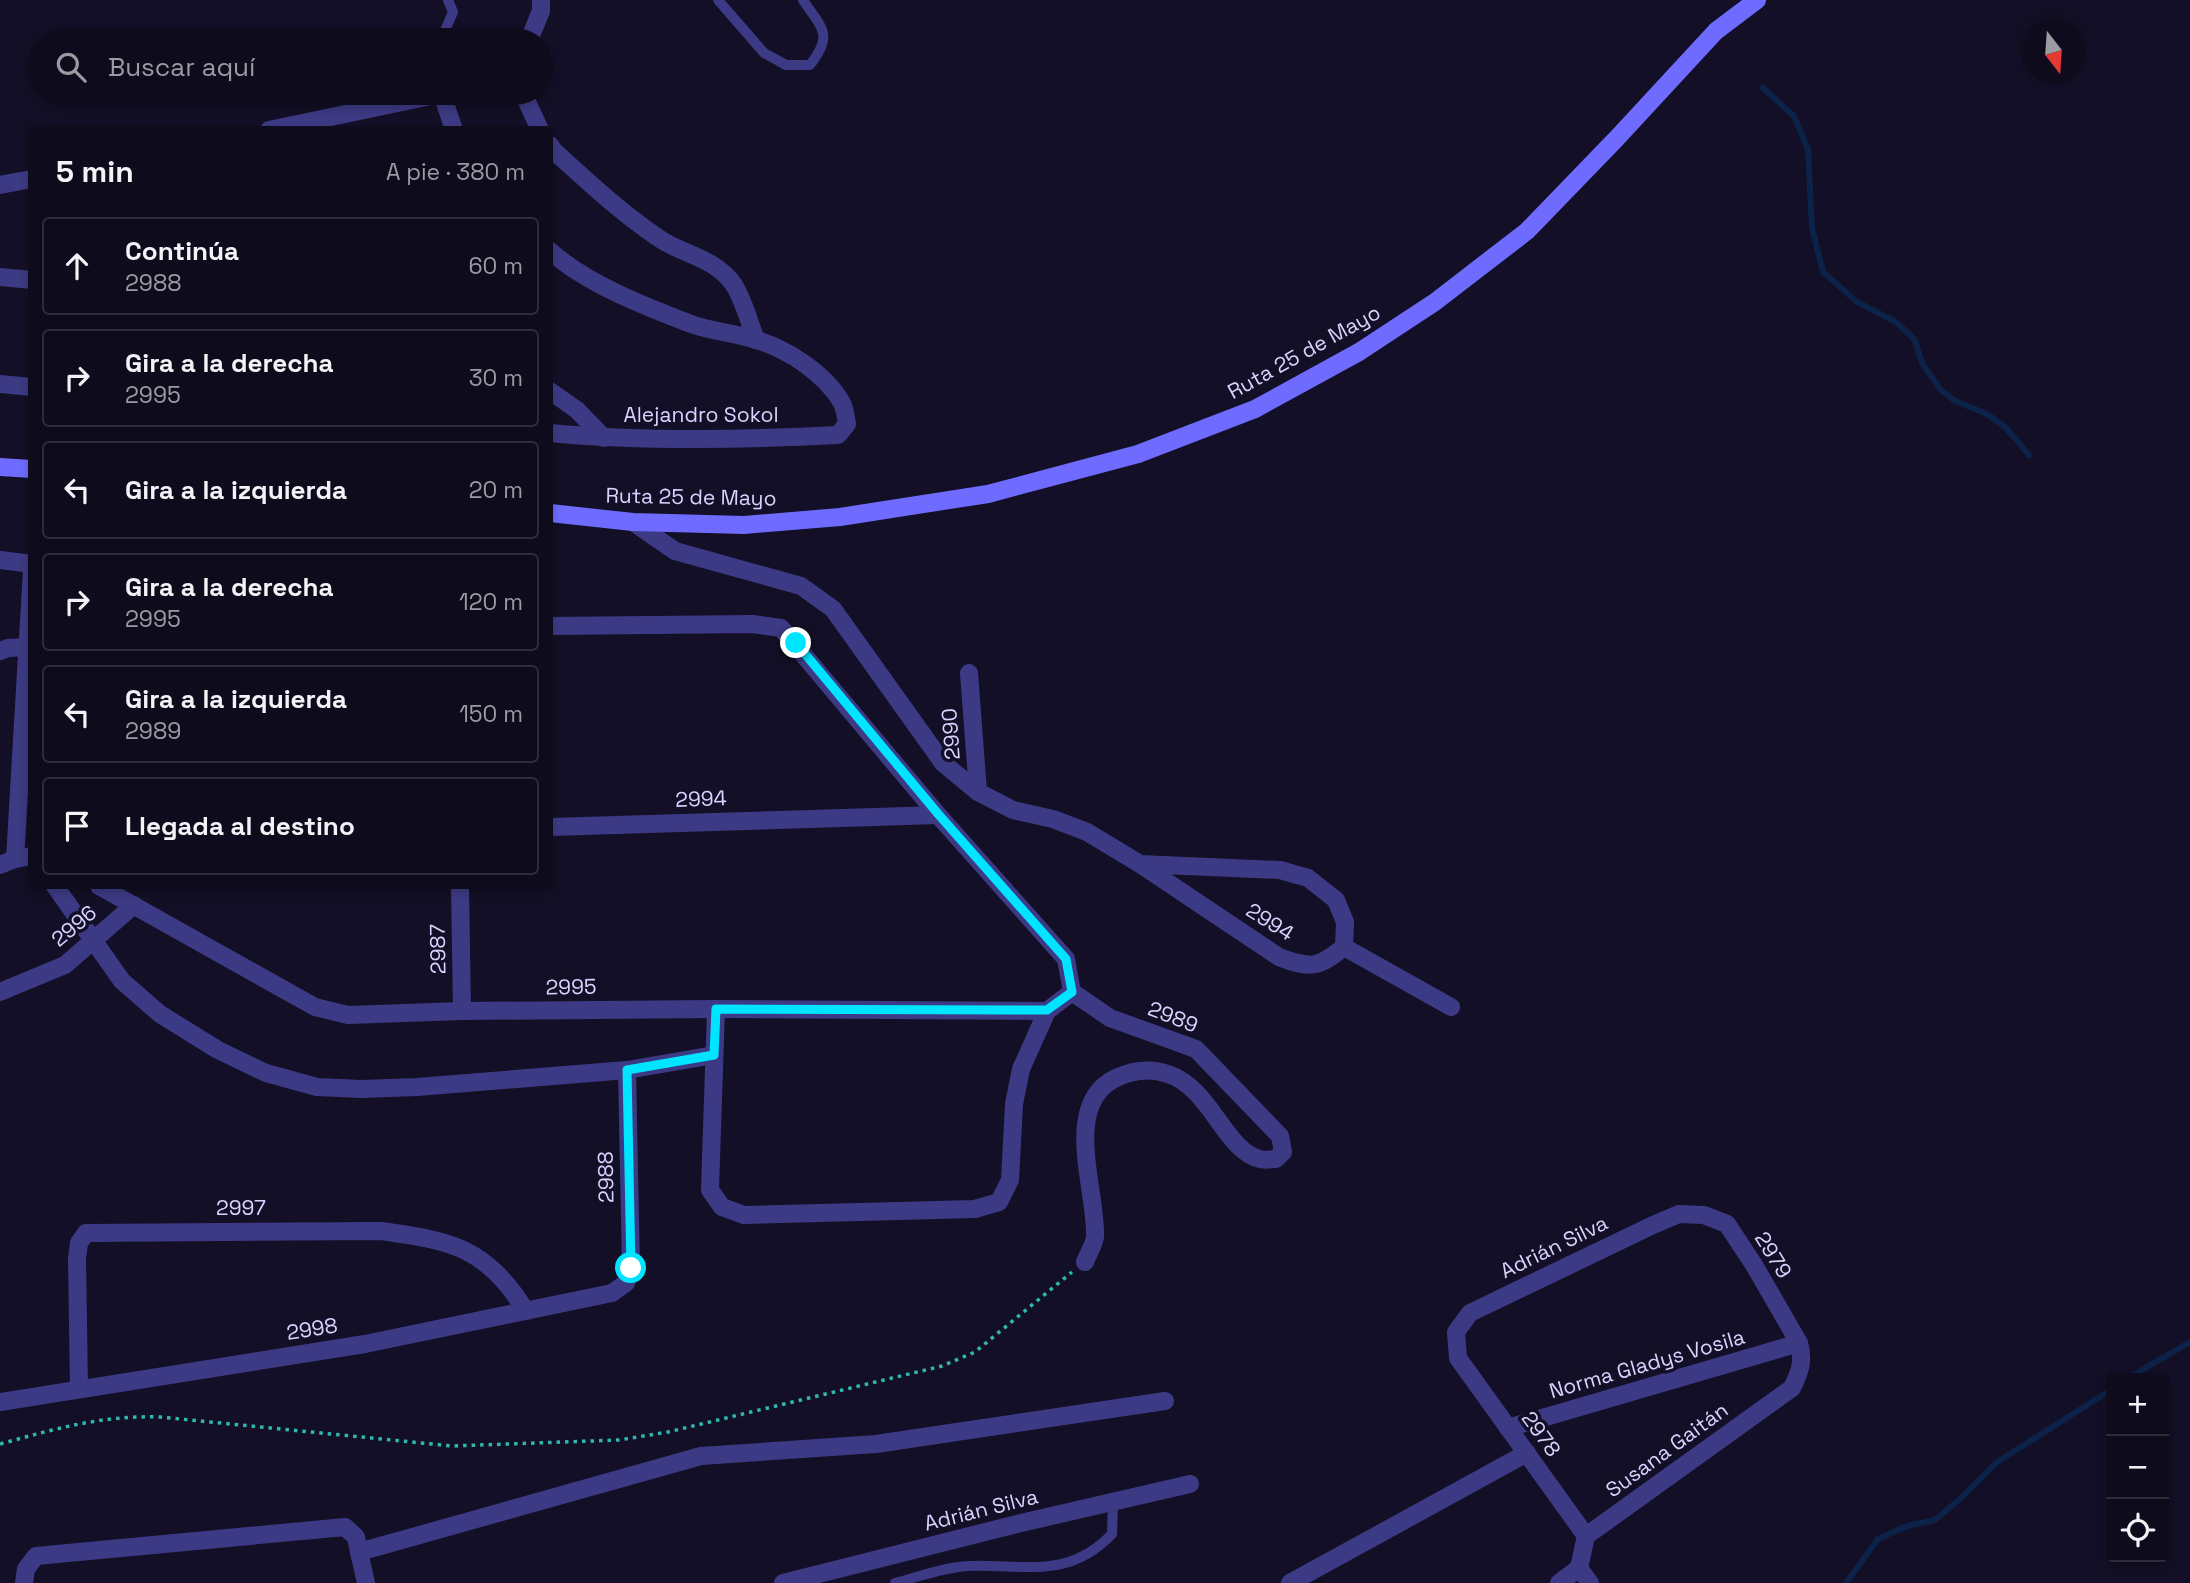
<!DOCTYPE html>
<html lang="es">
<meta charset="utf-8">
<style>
body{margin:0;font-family:"Space Grotesk",sans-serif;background:#1c1929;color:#f1f3f6}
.controls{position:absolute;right:21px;bottom:21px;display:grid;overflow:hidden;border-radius:7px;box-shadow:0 4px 10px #0003}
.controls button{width:63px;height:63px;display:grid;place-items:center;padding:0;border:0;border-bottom:2px solid #2e2b3b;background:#0e0b1c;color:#f1f3f6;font:35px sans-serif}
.compass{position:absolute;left:2022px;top:21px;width:63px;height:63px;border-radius:50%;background:#0e0b1c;box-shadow:0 4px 10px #0003;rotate:163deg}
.stop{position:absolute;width:21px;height:21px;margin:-16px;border:5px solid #00e5ff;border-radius:50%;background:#fff}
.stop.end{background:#00e5ff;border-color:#fff;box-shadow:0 2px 7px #0008}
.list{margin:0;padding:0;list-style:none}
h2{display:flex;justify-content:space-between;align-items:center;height:91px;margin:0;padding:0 28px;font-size:30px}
h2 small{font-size:23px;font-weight:400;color:#9b9ba3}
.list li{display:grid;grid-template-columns:46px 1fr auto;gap:21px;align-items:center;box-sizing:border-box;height:98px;margin:0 14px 14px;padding:0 14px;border:2px solid #2e2b3b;border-radius:7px}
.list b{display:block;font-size:26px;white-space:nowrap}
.list p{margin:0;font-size:23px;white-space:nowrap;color:#9b9ba3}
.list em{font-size:23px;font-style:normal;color:#9b9ba3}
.icon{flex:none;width:38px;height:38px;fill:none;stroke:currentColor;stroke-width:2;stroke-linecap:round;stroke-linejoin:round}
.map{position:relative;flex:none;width:2190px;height:1583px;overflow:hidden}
.search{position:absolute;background:#0e0b1c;box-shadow:0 4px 10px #0003;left:28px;top:28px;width:525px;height:77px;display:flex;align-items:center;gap:18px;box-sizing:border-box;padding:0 24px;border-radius:38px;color:#9b9ba3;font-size:26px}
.panel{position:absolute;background:#0e0b1c;box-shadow:0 4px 10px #0003;left:28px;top:126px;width:525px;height:763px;border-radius:7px}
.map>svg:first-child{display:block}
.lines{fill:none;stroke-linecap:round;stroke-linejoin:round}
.stream{stroke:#0c2248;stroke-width:6}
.path{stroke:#2fb8b0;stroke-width:3.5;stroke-dasharray:3.5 5;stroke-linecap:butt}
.lane{stroke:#3d3a85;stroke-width:10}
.street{stroke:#3d3a85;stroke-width:18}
.secondary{stroke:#6f6bff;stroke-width:18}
.route{stroke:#00e5ff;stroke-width:9}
.labels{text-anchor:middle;stroke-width:7;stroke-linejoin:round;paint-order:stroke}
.street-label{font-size:21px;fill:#d9d4ff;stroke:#130f26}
</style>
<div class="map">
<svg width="2190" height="1583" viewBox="0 0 2190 1583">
<rect width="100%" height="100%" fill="#130f26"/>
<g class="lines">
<g class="stream">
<polyline points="1763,88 1794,116 1808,149 1812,228 1823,272 1857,302 1896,322 1915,340 1922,363 1940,389 1955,401 1987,414 2006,428 2029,455"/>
<polyline points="2128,1378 2190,1342"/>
<polyline points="1846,1583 1878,1539 1907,1526 1935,1520 1960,1499 1997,1462 2111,1390"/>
</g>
<path class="path" d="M0,1444C55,1429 102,1415 160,1417L452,1446L619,1440L668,1432L942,1366L975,1352L1072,1272"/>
<g class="lane">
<path d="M718,0L764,53L786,65H810C834,34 822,29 803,0"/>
<polyline points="441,40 453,12 448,0"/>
<path d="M895,1583C918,1577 945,1567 969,1566C1025,1564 1068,1580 1112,1534L1113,1502"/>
</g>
<g class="street">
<polyline points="529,40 541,11 541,0"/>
<polyline points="523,93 540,130"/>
<polyline points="442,94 454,130"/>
<polyline points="269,130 445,93"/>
<path d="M550,145L554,151C587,181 620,212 657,237C682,255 715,257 734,285C744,301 749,322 756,340"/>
<polyline points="0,185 32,179"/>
<path d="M550,251C587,284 644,306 691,324C711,331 733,333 753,339C786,348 825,373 842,403C845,409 846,417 847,424L838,435C742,440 645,442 550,433"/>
<polyline points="0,277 32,280"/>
<polyline points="0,384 32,387"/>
<polyline points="550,391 577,410 604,438"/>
<path d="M633,522L675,551L801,586L833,609L943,763L978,792L1013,810L1053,819L1087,832L1140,864L1279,957C1310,969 1318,968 1344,947L1345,922L1336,900L1308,878L1280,870L1140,864"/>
<polyline points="0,560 32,564"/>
<path d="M550,626L752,624L781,628L938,815L1066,959L1072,992L1110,1018L1196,1049L1280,1136L1283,1152L1276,1159C1271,1159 1265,1161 1260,1159C1225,1151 1211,1088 1168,1074C1150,1068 1133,1070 1116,1078C1061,1104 1097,1191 1095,1237C1094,1245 1088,1254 1085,1262"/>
<polyline points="0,651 8,648 32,647"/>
<polyline points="969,673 978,792"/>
<polyline points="550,827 938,815"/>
<polyline points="15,859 32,570"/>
<polyline points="0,865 15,859 32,856"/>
<polyline points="55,886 122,981 160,1014 218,1050 266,1073 317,1087 361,1089 417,1087 627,1070 714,1055"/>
<polyline points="99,886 315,1007 348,1015 462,1011 716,1009 1047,1011 1072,992"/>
<polyline points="460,886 462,1011"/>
<polyline points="1344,947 1451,1007"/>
<polyline points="0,992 65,965 134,905"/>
<polyline points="716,1009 710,1190 722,1207 744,1215 975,1209 999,1202 1010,1180 1014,1104 1021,1069 1047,1011"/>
<path d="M79,1389L77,1258L79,1243L86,1233L381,1231C453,1241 485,1247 526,1311"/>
<polyline points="0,1402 365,1344 612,1293 626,1283 631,1268 627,1070"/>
<polyline points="1508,1428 1799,1343"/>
<polyline points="1579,1568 1590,1583"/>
<polyline points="24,1583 26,1569 36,1556 345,1527 356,1537 359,1552"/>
<polyline points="366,1583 359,1552 701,1456 876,1444 1165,1401"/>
<polyline points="783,1583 1021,1523 1190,1484"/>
<polyline points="1290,1583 1527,1453"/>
<path d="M1559,1583L1579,1568L1586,1536L1792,1388C1800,1372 1804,1361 1799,1343L1754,1265L1727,1224L1704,1215L1679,1214L1653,1225L1470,1313L1456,1332L1458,1358L1586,1536"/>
</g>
<g class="secondary">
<polyline points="0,467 32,469"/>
<polyline points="550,513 633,522 744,525 840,517 988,494 1138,454 1255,409 1359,352 1435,302 1527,231 1617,138 1716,31 1757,0"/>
</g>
</g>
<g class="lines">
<polyline class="route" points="631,1268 627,1070 714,1055 716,1009 1047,1010 1072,992 1066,959 939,815 796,643"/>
</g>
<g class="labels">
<g class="street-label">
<text transform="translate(1304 352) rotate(-29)" y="7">Ruta 25 de Mayo</text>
<text x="701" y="422">Alejandro Sokol</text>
<text transform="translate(691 497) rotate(1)" y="7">Ruta 25 de Mayo</text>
<text transform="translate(951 734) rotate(-94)" y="7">2990</text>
<text transform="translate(701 799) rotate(-2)" y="7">2994</text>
<text transform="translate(1270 922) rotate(32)" y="7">2994</text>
<text transform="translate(74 926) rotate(-40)" y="7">2996</text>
<text transform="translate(438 949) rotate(-91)" y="7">2987</text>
<text transform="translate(571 987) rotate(-1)" y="7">2995</text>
<text transform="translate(1173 1017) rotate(21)" y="7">2989</text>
<text transform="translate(606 1177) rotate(-91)" y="7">2988</text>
<text x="241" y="1215">2997</text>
<text transform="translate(1554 1247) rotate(-26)" y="7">Adrián Silva</text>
<text transform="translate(1773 1255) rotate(58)" y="7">2979</text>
<text transform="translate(312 1329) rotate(-9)" y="7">2998</text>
<text transform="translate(1647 1364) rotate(-16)" y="7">Norma Gladys Vosila</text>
<text transform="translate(1541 1434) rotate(54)" y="7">2978</text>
<text transform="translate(1667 1450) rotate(-36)" y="7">Susana Gaitán</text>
<text transform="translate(981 1510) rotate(-14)" y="7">Adrián Silva</text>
</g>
</g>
</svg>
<div class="controls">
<button>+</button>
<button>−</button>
<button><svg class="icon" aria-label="locate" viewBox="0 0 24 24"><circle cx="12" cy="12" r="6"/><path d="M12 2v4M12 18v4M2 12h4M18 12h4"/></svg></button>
</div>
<svg class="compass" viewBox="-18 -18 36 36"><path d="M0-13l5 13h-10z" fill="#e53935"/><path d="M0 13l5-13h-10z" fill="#9b9ba3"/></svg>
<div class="stop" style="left:631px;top:1268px"></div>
<div class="stop end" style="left:796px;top:643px"></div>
<div class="search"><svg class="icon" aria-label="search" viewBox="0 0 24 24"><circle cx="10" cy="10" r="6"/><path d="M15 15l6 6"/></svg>Buscar aquí</div>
<section class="panel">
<h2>5 min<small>A pie · 380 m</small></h2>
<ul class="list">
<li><svg class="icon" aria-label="ahead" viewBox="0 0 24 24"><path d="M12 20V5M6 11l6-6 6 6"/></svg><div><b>Continúa</b><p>2988</p></div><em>60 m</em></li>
<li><svg class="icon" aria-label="right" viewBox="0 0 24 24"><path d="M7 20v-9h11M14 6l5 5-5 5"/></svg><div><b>Gira a la derecha</b><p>2995</p></div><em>30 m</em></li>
<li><svg class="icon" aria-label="left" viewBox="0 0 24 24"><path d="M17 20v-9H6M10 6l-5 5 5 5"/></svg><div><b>Gira a la izquierda</b></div><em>20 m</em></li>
<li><svg class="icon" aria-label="right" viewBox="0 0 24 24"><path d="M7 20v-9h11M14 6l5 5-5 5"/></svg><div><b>Gira a la derecha</b><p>2995</p></div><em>120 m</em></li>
<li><svg class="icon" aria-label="left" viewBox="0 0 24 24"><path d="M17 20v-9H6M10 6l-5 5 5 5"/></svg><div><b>Gira a la izquierda</b><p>2989</p></div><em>150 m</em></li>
<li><svg class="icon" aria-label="arrive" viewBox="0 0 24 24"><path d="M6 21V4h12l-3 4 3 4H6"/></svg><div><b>Llegada al destino</b></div></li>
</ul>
</section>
</div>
